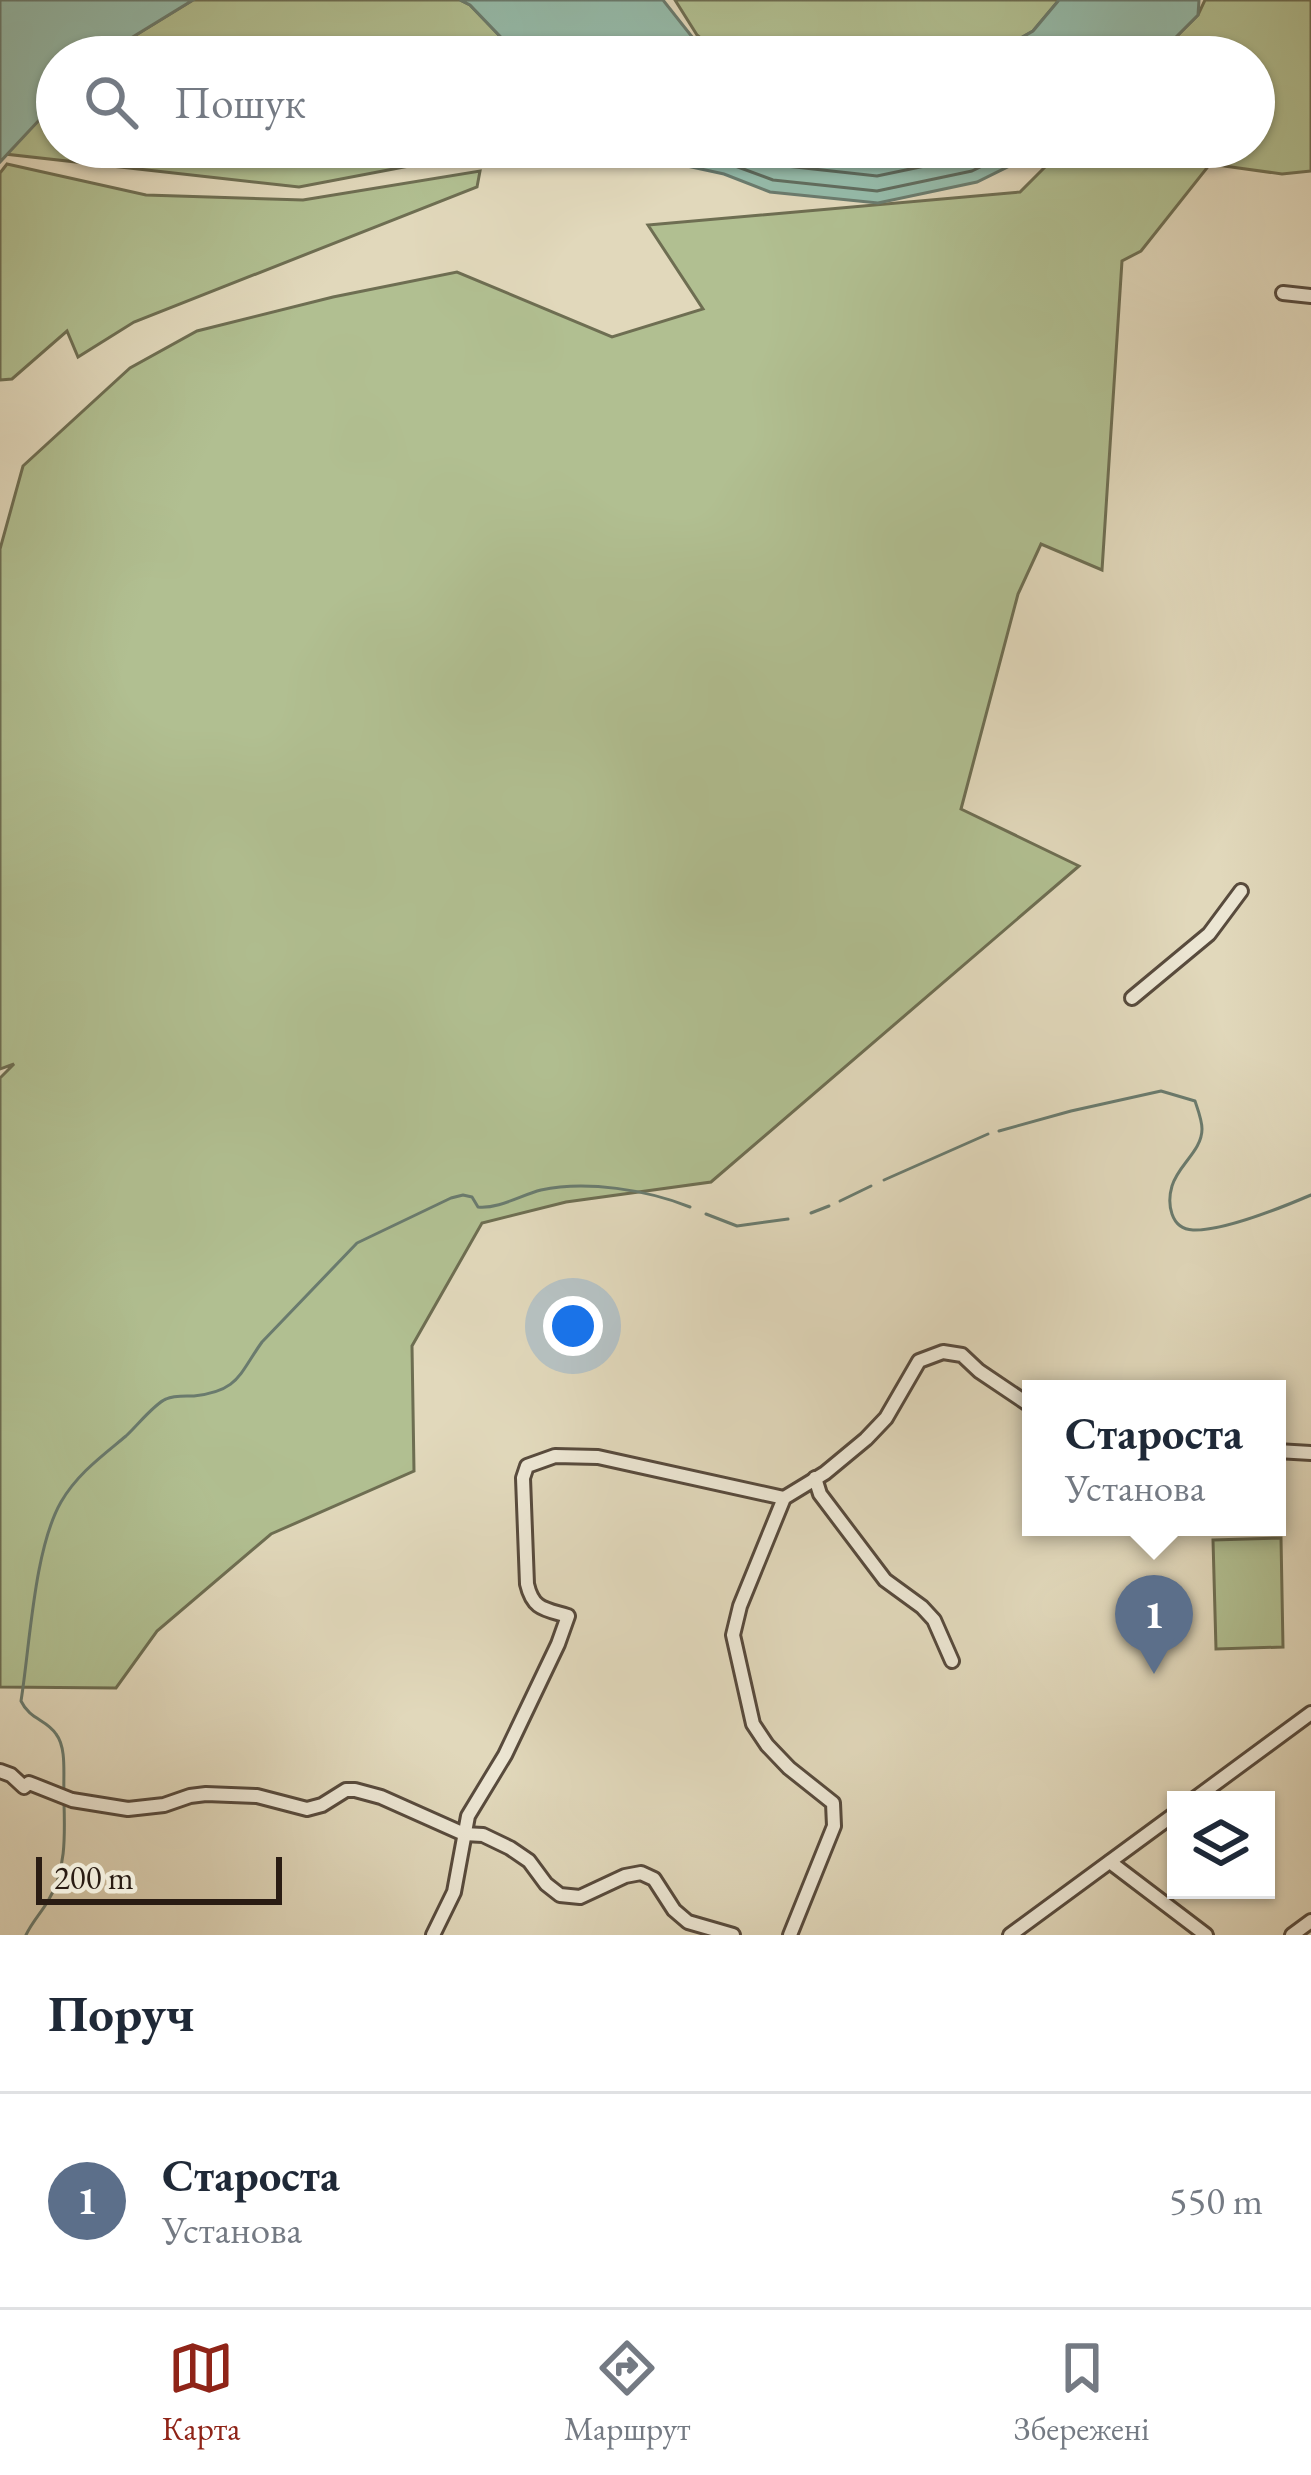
<!DOCTYPE html>
<html lang="uk">
<meta charset="utf-8">
<style>
body{margin:0;font-family:"EB Garamond",serif;background:#f2f2f3;color:#1f2937}
.controls{position:absolute;right:36px;bottom:36px;display:grid;overflow:hidden;border-radius:0px;box-shadow:0 3px 9px #0004}
.controls button{width:108px;height:108px;display:grid;place-items:center;padding:0;border:0;border-bottom:3px solid #e0e1e3;background:#fff;color:#1f2937;font:60px sans-serif}
.scale{position:absolute;left:36px;bottom:30px;width:246px;box-sizing:border-box;padding-left:12px;border:6px solid #2a1c13;border-top:0;font-size:33px;line-height:42px;white-space:nowrap;color:#2a1c13;-webkit-text-stroke:9px #ece6d3;paint-order:stroke}
.you{position:absolute;left:573px;top:1326px;width:42px;height:42px;margin:-30px;border:9px solid #fff;border-radius:50%;background:#1a73e8;box-shadow:0 0 0 18px #1a73e833}
.badge{display:grid;place-items:center;width:78px;height:78px;border-radius:50%;background:#8f2418;color:#fff;font-size:39px;font-weight:700}
.pin{position:absolute;translate:-50% -99px;filter:drop-shadow(0 3px 6px #0008)}
.pin::after{content:'';position:absolute;top:63px;width:42px;height:36px;background:inherit;clip-path:polygon(0 0,100% 0,50% 100%)}
.popup{position:absolute;left:1022px;top:1380px;width:264px;height:156px;box-sizing:border-box;display:grid;place-content:center;border-radius:0px;background:#fff;filter:drop-shadow(0 3px 9px #0005);font-size:39px;white-space:nowrap;color:#747a83}
.popup b{font-size:45px;color:#1f2937}
.popup::after{content:'';position:absolute;left:50%;top:100%;margin-left:-24px;border:24px solid transparent;border-top-color:#fff}
.list{margin:0;padding:0;list-style:none}
h2{display:flex;justify-content:space-between;align-items:center;height:156px;margin:0;padding:0 48px;font-size:51px}
h2 small{font-size:39px;font-weight:400;color:#747a83}
.list li{display:grid;grid-template-columns:78px 1fr auto;gap:36px;align-items:center;box-sizing:border-box;height:216px;padding:0 48px;border-top:3px solid #e0e1e3}
.list b{display:block;font-size:45px;white-space:nowrap}
.list p{margin:0;font-size:39px;white-space:nowrap;color:#747a83}
.list em{font-size:39px;font-style:normal;color:#747a83}
.icon{flex:none;width:66px;height:66px;fill:none;stroke:currentColor;stroke-width:2;stroke-linecap:round;stroke-linejoin:round}
.map{position:relative;flex:none;width:1311px;height:1935px;overflow:hidden}
.search{position:absolute;background:#fff;box-shadow:0 3px 9px #0004;left:36px;right:36px;top:36px;height:132px;display:flex;align-items:center;gap:30px;box-sizing:border-box;padding:0 42px;border-radius:66px;color:#747a83;font-size:45px}
.sheet{height:372px;background:#fff}
nav{display:flex;justify-content:space-around;align-items:center;box-sizing:border-box;height:168px;border-top:3px solid #e0e1e3;background:#fff;font-size:33px;color:#747a83}
nav a{display:grid;justify-items:center;gap:6px}
nav .on{color:#8f2418}
.map>svg:first-child{display:block}
.green{fill:#b1bf91;stroke:#6e6e52;stroke-width:3}
.water{fill:#95bbaa;stroke:#6a7b6e;stroke-width:3}
.lines{fill:none;stroke-linecap:round;stroke-linejoin:round}
.shore{stroke:#606c5e;stroke-width:3}
.stream{stroke:#6a7b6e;stroke-width:3}
.minor-casing{stroke:#584b3d;stroke-width:18}
.minor{stroke:#ece6d3;stroke-width:12}
</style>
<div class="map">
<svg width="1311" height="1935" viewBox="0 0 1311 1935">
<rect width="100%" height="100%" fill="#e1d8bb"/>
<filter id="stains"><feTurbulence type="fractalNoise" baseFrequency=".00167" numOctaves="4"/><feColorMatrix values="0 0 0 0 .2 0 0 0 0 .09 0 0 0 0 .02 0 0 0 .5 -.17"/></filter>
<radialGradient id="worn" r=".72"><stop offset=".6" stop-color="#630" stop-opacity="0"/><stop offset="1" stop-color="#630" stop-opacity=".3"/></radialGradient>
<g class="green">
<polygon points="193,0 460,0 470,5 520,57 100,57"/>
<polygon points="675,0 1059,0 1033,31 988,57 723,57 697,35"/>
<polygon points="1205,0 1311,0 1311,171 1282,174 1210,164 1141,251 1122,261 1102,570 1041,544 1018,594 961,809 1079,866 711,1182 566,1202 482,1223 412,1346 414,1471 271,1534 157,1631 116,1688 0,1687 0,1078 14,1064 0,1069 0,549 23,466 130,368 197,331 333,297 457,272 612,337 703,309 648,225 1020,192 1065,147 1254,147 1254,57 1156,57 1198,15"/>
<polygon points="57,101 57,147 509,147 299,187 5,154"/>
<polygon points="7,164 146,195 303,200 480,171 477,187 134,322 78,357 67,331 12,379 0,380 0,173"/>
<polygon points="1281,1538 1283,1647 1216,1649 1213,1540"/>
</g>
<g class="water">
<polygon points="0,0 193,0 100,57 57,57 57,101 0,162"/>
<polygon points="460,0 663,0 708,57 520,57 470,5"/>
<polygon points="1059,0 1199,0 1198,15 1156,57 988,57 1033,31"/>
<polygon points="599,147 1048,147 977,182 878,203 770,192 724,174"/>
</g>
<g class="lines">
<g class="shore">
<polyline points="649,147 727,163 773,180 877,191 972,171 1021,147"/>
<polyline points="725,147 777,165 877,176 968,157 987,147"/>
<polyline points="779,147 876,157 926,147"/>
</g>
<g class="stream">
<path d="M999,1131L1071,1111L1161,1091L1195,1101C1198,1110 1202,1120 1202,1129C1202,1151 1178,1165 1172,1186C1167,1203 1170,1229 1193,1230C1223,1231 1283,1207 1311,1195"/>
<polyline points="884,1180 988,1134"/>
<polyline points="840,1201 871,1186"/>
<polyline points="811,1213 829,1206"/>
<polyline points="706,1214 737,1226 788,1219"/>
<path d="M64,1793C63,1776 67,1748 56,1734C46,1719 30,1720 21,1701C30,1645 34,1549 61,1502C77,1474 102,1456 126,1436C137,1426 154,1404 166,1399C174,1395 186,1396 194,1396C239,1391 239,1374 262,1342L357,1243L451,1198L463,1195L472,1197L478,1207C499,1209 521,1195 541,1190C586,1180 648,1190 690,1207"/>
<path d="M26,1935C32,1922 41,1913 48,1901C66,1872 65,1836 64,1803"/>
</g>
<g class="minor-casing">
<g id="minor">
<polyline points="1283,293 1311,296"/>
<polyline points="1132,998 1209,934 1241,891"/>
<polyline points="1277,1451 1311,1453"/>
<polyline points="815,1478 820,1494 885,1580 922,1607 934,1620 952,1661"/>
<polyline points="0,1771 11,1775 24,1787 29,1783 72,1800 128,1809 164,1805 190,1796 206,1794 257,1796 307,1809 322,1805 346,1790 355,1790 381,1797 464,1834 483,1835 510,1848 529,1861 546,1884 560,1895 580,1897 625,1876 641,1873 654,1879 674,1910 688,1922 733,1935"/>
<polyline points="1193,1800 1311,1713"/>
<polyline points="1110,1862 1206,1935"/>
<path d="M433,1935L454,1892L468,1816L505,1755L558,1644L568,1616C545,1609 533,1610 527,1584L523,1478L527,1466L555,1456L598,1457L784,1498"/>
<polyline points="790,1935 834,1826 833,1803 789,1768 767,1745 753,1724 733,1635 740,1606 784,1498 825,1473 866,1439 886,1418 919,1361 943,1352 962,1355 979,1371 1031,1406"/>
<polyline points="1010,1935 1176,1813"/>
<polyline points="1292,1935 1311,1921"/>
</g>
</g>
<use href="#minor" class="minor"/>
</g>
<rect width="100%" height="100%" filter="url(#stains)"/>
<rect width="100%" height="100%" fill="url(#worn)"/>
</svg>
<div class="controls">
<button><svg class="icon" aria-label="layers" viewBox="0 0 24 24"><path d="M12 4l9 5-9 5-9-5zM3 14l9 5 9-5"/></svg></button>
</div>
<div class="scale">200 m</div>
<div class="you"></div>
<div class="pin badge" style="left:1154px;top:1674px;background:#5c6f8a">1</div>
<div class="popup"><b>Староста</b>Установа</div>
<div class="search"><svg class="icon" aria-label="search" viewBox="0 0 24 24"><circle cx="10" cy="10" r="6"/><path d="M15 15l6 6"/></svg>Пошук</div>
</div>
<section class="sheet">
<h2>Поруч<small></small></h2>
<ul class="list">
<li><span class="badge" style="background:#5c6f8a">1</span><div><b>Староста</b><p>Установа</p></div><em>550 m</em></li>
</ul>
</section>
<nav>
<a class="on"><svg class="icon" aria-label="map" viewBox="0 0 24 24"><path d="M3 6l6-2 6 2 6-2v14l-6 2-6-2-6 2zM9 4v14M15 6v14"/></svg>Карта</a>
<a><svg class="icon" aria-label="directions" viewBox="0 0 24 24"><path d="M12 3l9 9-9 9-9-9zM9 14v-3h6M13 9l2 2-2 2"/></svg>Маршрут</a>
<a><svg class="icon" aria-label="saved" viewBox="0 0 24 24"><path d="M7 4h10v16l-5-4-5 4z"/></svg>Збережені</a>
</nav>
